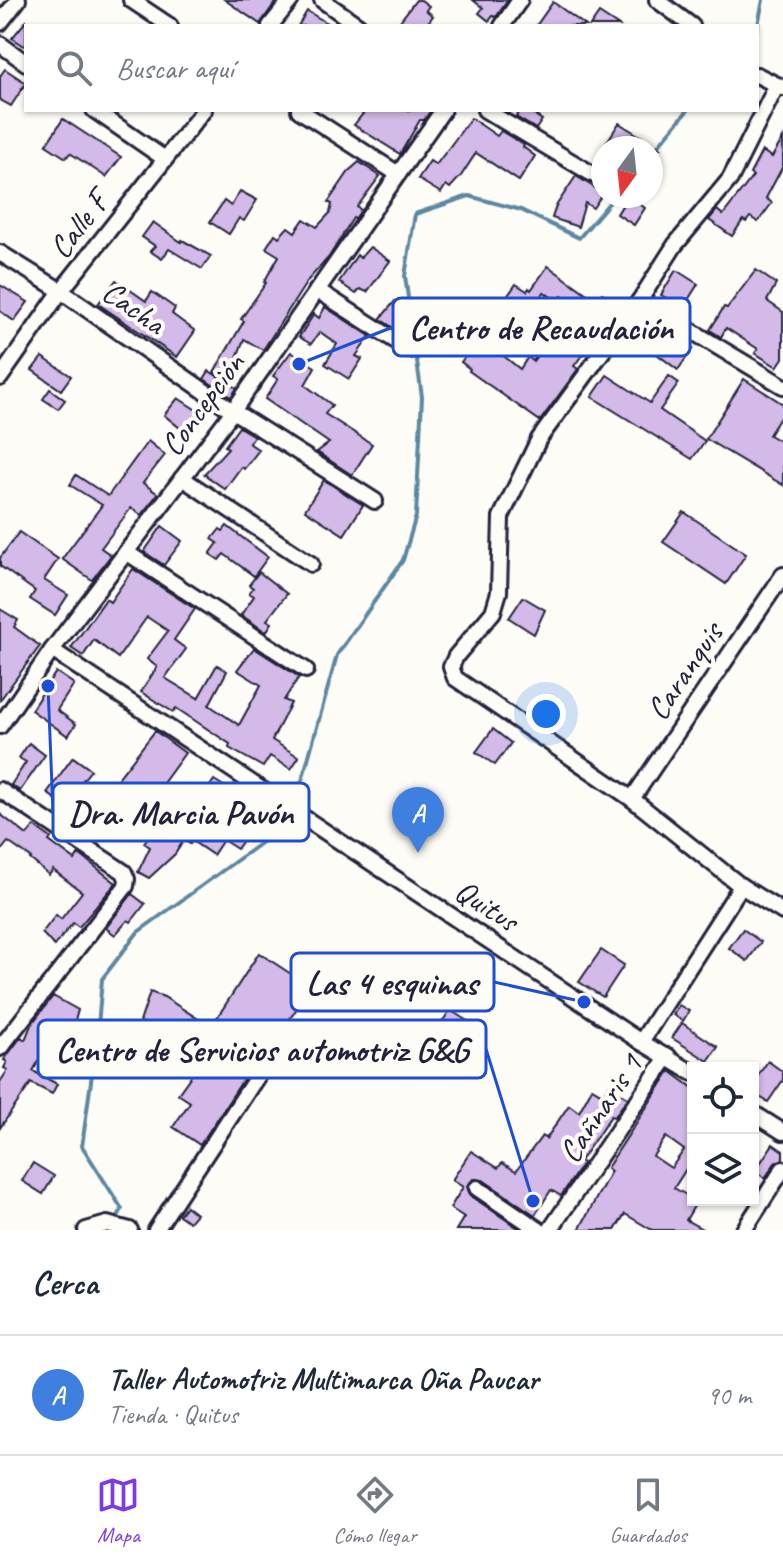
<!DOCTYPE html>
<html lang="es">
<meta charset="utf-8">
<style>
body{margin:0;font-family:Caveat,sans-serif;background:#f6f6f7;color:#1f2937}
.controls{position:absolute;right:24px;bottom:24px;display:grid;overflow:hidden;border-radius:0px;box-shadow:0 2px 6px #0004}
.controls button{width:72px;height:72px;display:grid;place-items:center;padding:0;border:0;border-bottom:2px solid #e0e1e3;background:#fff;color:#1f2937;font:40px sans-serif}
.compass{position:absolute;left:591px;top:136px;width:72px;height:72px;border-radius:50%;background:#fff;box-shadow:0 2px 6px #0004;rotate:195deg}
.you{position:absolute;left:546px;top:714px;width:28px;height:28px;margin:-20px;border:6px solid #fff;border-radius:50%;background:#1a73e8;box-shadow:0 0 0 12px #1a73e833}
.badge{display:grid;place-items:center;width:52px;height:52px;border-radius:50%;background:#7c3aed;color:#fff;font-size:26px;font-weight:700}
.pin{position:absolute;translate:-50% -66px;filter:drop-shadow(0 2px 4px #0008)}
.pin::after{content:'';position:absolute;top:42px;width:28px;height:24px;background:inherit;clip-path:polygon(0 0,100% 0,50% 100%)}
.list{margin:0;padding:0;list-style:none}
h2{display:flex;justify-content:space-between;align-items:center;height:104px;margin:0;padding:0 32px;font-size:34px}
h2 small{font-size:26px;font-weight:400;color:#747a83}
.list li{display:grid;grid-template-columns:52px 1fr auto;gap:24px;align-items:center;box-sizing:border-box;height:120px;padding:0 32px;border-top:2px solid #e0e1e3}
.list b{display:block;font-size:30px;white-space:nowrap}
.list p{margin:0;font-size:26px;white-space:nowrap;color:#747a83}
.list em{font-size:26px;font-style:normal;color:#747a83}
.icon{flex:none;width:44px;height:44px;fill:none;stroke:currentColor;stroke-width:2;stroke-linecap:round;stroke-linejoin:round}
.map{position:relative;flex:none;width:783px;height:1230px;overflow:hidden}
.search{position:absolute;background:#fff;box-shadow:0 2px 6px #0004;left:24px;right:24px;top:24px;height:88px;display:flex;align-items:center;gap:20px;box-sizing:border-box;padding:0 28px;border-radius:0px;color:#747a83;font-size:30px}
.sheet{height:224px;background:#fff}
nav{display:flex;justify-content:space-around;align-items:center;box-sizing:border-box;height:112px;border-top:2px solid #e0e1e3;background:#fff;font-size:22px;color:#747a83}
nav a{display:grid;justify-items:center;gap:4px}
nav .on{color:#7c3aed}
.map>svg:first-child{display:block}
.lines{fill:none;stroke-linecap:round;stroke-linejoin:round}
.stream{stroke:#5d87a1;stroke-width:4}
.building{fill:#d3bae9;stroke:#22223b;stroke-width:2;fill-rule:evenodd}
.minor-casing{stroke:#22223b;stroke-width:20}
.minor{stroke:#fdfcf7;stroke-width:14}
.labels{text-anchor:middle;stroke-width:8;stroke-linejoin:round;paint-order:stroke}
.street-label{font-size:32px;fill:#22223b;stroke:#fdfcf7}
.leader{fill:none;stroke:#1d4ed8;stroke-width:3}
.callout-dot{fill:#1d4ed8;stroke:#fdfcf7;stroke-width:3}
.callout{fill:#fdfcf7;stroke:#1d4ed8;stroke-width:3}
.callout-label{font-size:34px;text-anchor:middle;font-weight:bold;fill:#22223b}
</style>
<div class="map">
<svg width="783" height="1230" viewBox="0 0 783 1230">
<rect width="100%" height="100%" fill="#fdfcf7"/>
<filter id="ink" filterUnits="userSpaceOnUse"><feTurbulence type="fractalNoise" baseFrequency=".0125" numOctaves="2"/><feDisplacementMap in="SourceGraphic" scale="16" xChannelSelector="R" yChannelSelector="G"/><feConvolveMatrix kernelMatrix="1 2 1 2 8 2 1 2 1" color-interpolation-filters="sRGB"/></filter>
<g filter="url(#ink)">
<g class="lines">
<g class="stream">
<polyline points="757,30 763,0"/>
<polyline points="651,154 688,110"/>
<polyline points="295,806 337,655 403,560 416,516 422,397 405,276 415,214 469,196 521,210 579,238 615,196"/>
<polyline points="114,1224 122,1209 82,1146 97,1038 102,979 138,932 291,821 293,815"/>
</g>
</g>
<g class="building">
<polygon points="225,0 277,0 260,24"/>
<polygon points="416,0 421,0 429,6 426,10 433,16 425,26 407,26 400,21"/>
<polygon points="473,0 508,0 496,17 493,16 489,21 479,13 483,8"/>
<polygon points="553,2 586,26 536,26"/>
<polygon points="307,11 332,26 298,26"/>
<polygon points="599,13 619,26 590,26"/>
<polygon points="26,21 26,47 12,38"/>
<polygon points="5,69 26,83 11,106 0,100 0,76"/>
<polygon points="366,110 431,110 424,120 420,120 400,154 354,125"/>
<polygon points="521,110 528,110 542,120 536,129 516,117"/>
<polygon points="471,118 497,136 501,131 524,145 523,147 535,156 519,181 476,153 461,176 450,188 446,185 441,193 418,179 430,161 436,165"/>
<polygon points="63,119 121,157 106,177 70,153 66,158 46,145"/>
<polygon points="619,123 659,148 603,148"/>
<polygon points="783,138 783,166 766,198 772,203 758,222 750,217 746,222 743,220 732,236 709,220 717,210 723,215 753,176 750,174 762,151 772,157"/>
<polygon points="359,162 380,176 357,207 361,210 355,219 353,218 329,257 308,280 263,350 244,339 235,363 242,368 231,383 214,372 244,321 241,319 266,283 264,282 279,256 266,248 275,234 279,237 288,227 295,232 304,219 317,227 330,213 332,204 328,202 350,170"/>
<polygon points="576,176 603,193 593,208 585,203 578,227 552,218 556,206"/>
<polygon points="240,191 257,200 244,221 239,218 229,234 210,222 224,201 231,206"/>
<polygon points="628,196 645,208 634,225 617,214"/>
<polygon points="153,222 181,242 182,240 211,256 202,269 169,249 162,259 150,251 155,246 142,237"/>
<polygon points="370,247 390,261 367,292 360,289 356,294 339,282 357,255 360,258"/>
<polygon points="548,266 597,301 602,293 621,304 608,325 606,323 574,366 578,369 540,421 469,371 470,369 461,362 478,339 489,347 490,345 520,369 528,357 533,361 545,345 550,349 581,308 562,296 558,302 544,292 527,316 504,301 516,284 527,291 529,288 531,290"/>
<polygon points="676,270 698,284 683,308 661,295"/>
<polygon points="756,270 776,284 767,301 783,312 783,358 777,367 755,353 758,349 726,328 721,337 710,330 724,307 727,308"/>
<polygon points="116,280 146,301 152,292 175,308 172,314 195,331 177,357 98,304"/>
<polygon points="0,285 28,302 14,321 0,311"/>
<polygon points="395,301 416,315 404,335 380,319"/>
<polygon points="325,307 370,336 356,356 362,359 349,379 325,364 337,344 320,332 311,344 299,337 314,314 319,318"/>
<polygon points="642,318 693,348 678,370 632,335"/>
<polygon points="291,352 315,367 305,385 332,405 325,414 372,444 352,475 317,452 329,443 265,399 278,379 273,376"/>
<polygon points="42,357 71,376 61,390 32,370"/>
<polygon points="209,371 237,388 231,397 204,379"/>
<polygon points="607,375 650,403 669,376 679,383 660,410 705,441 692,459 592,397"/>
<polygon points="744,379 783,404 783,413 769,435 783,443 783,485 706,439"/>
<polygon points="50,389 65,400 58,409 43,399"/>
<polygon points="178,398 201,413 185,432 164,415"/>
<polygon points="239,427 254,436 249,443 259,450 244,469 241,467 225,489 204,474 228,448 225,446"/>
<polygon points="148,441 165,455 143,483 158,494 141,515 131,508 101,548 111,555 92,580 62,559 102,505 70,485 76,475 108,496"/>
<polygon points="324,480 363,505 344,535 305,510"/>
<polygon points="684,512 746,554 726,584 663,542"/>
<polygon points="162,526 182,541 164,565 144,552"/>
<polygon points="227,526 268,557 254,576 224,554 219,560 210,554 218,543 212,539 220,529 223,531"/>
<polygon points="19,532 58,559 44,580 68,595 55,615 30,599 35,591 0,566 0,558"/>
<polygon points="133,569 195,609 174,640 186,649 165,678 198,698 217,665 227,671 209,705 239,725 261,685 237,670 254,648 299,677 284,700 291,703 272,740 299,757 291,769 270,756 263,767 229,748 230,744 176,708 173,712 141,692 157,667 147,659 168,631 147,617 118,658 94,640 83,656 71,648 106,599 110,602"/>
<polygon points="259,572 287,594 267,620 272,623 266,632 241,615 254,596 249,593 253,588 249,585"/>
<polygon points="523,597 545,610 534,634 509,618"/>
<polygon points="0,609 18,620 14,627 40,646 0,700"/>
<polygon points="56,672 74,684 57,710 76,724 68,736 31,710"/>
<polygon points="493,729 511,743 495,765 476,752"/>
<polygon points="155,731 185,753 161,786 195,808 214,780 238,795 220,823 244,839 237,849 223,840 213,855 192,841 190,844 184,840 175,854 149,878 138,872 150,847 144,843 152,831 129,816 125,822 99,806 87,822 47,793 73,757 91,770 83,780 104,796"/>
<polygon points="29,743 45,755 20,791 11,785 26,762 19,758"/>
<polygon points="0,814 27,835 34,826 51,838 49,841 75,860 79,854 116,883 79,927 73,923 54,946 42,933 56,915 61,919 82,892 53,870 49,875 30,859 31,858 8,842 0,852"/>
<polygon points="132,894 145,904 131,922 128,920 115,935 106,928"/>
<polygon points="743,929 761,942 747,961 729,948"/>
<polygon points="601,950 624,965 603,997 579,982"/>
<polygon points="259,953 311,987 270,1049 266,1046 256,1060 200,1145 173,1127 190,1102 178,1094 197,1067 158,1041 165,1030 140,1022 150,992 164,997 211,1027"/>
<polygon points="53,996 78,1010 73,1028 97,1038 88,1066 44,1051 33,1071 57,1084 52,1094 31,1083 0,1128 0,1082 8,1070 4,1068 7,1062 4,1060 21,1037 25,1040 31,1025"/>
<polygon points="679,1005 689,1011 683,1021 673,1015"/>
<polygon points="450,1010 472,1024 456,1047 435,1033"/>
<polygon points="682,1023 718,1047 708,1061 672,1038"/>
<polygon points="768,1061 783,1072 783,1080 768,1102 753,1093 753,1083"/>
<path d="M670,1071L693,1088V1170L688,1166L674,1188L697,1201L686,1220L704,1230H652L625,1214L615,1230H579L611,1171L607,1168ZM666,1137L684,1150L671,1168L653,1156Z"/>
<polygon points="609,1086 628,1098 614,1117 611,1116 580,1161 583,1163 561,1196 551,1190 535,1215 483,1180 473,1179 467,1187 471,1196 521,1230 456,1230 464,1217 450,1208 463,1187 452,1180 471,1151 498,1168 502,1163 516,1171 542,1136 546,1139 569,1105 579,1112 592,1088 604,1095"/>
<polygon points="773,1144 783,1151 783,1159 775,1163 765,1178 755,1171"/>
<polygon points="33,1163 54,1176 43,1194 22,1181"/>
<polygon points="186,1206 196,1214 189,1222 179,1215"/>
</g>
<g class="lines">
<g class="minor-casing">
<g id="minor">
<polyline points="131,0 170,26"/>
<polyline points="322,0 359,26"/>
<polyline points="657,0 692,26"/>
<polyline points="0,23 18,0"/>
<polyline points="270,26 291,0"/>
<polyline points="502,26 520,0"/>
<polyline points="0,44 26,63"/>
<polyline points="757,75 783,88"/>
<polyline points="777,85 730,179 675,245 640,300 539,439 501,517 499,592 493,612 456,656 451,667 455,678 632,799 741,886 783,912"/>
<polyline points="94,110 165,159"/>
<polyline points="299,110 398,174"/>
<polyline points="485,110 594,175"/>
<polyline points="0,253 61,291 233,411 375,501"/>
<polyline points="317,290 410,350"/>
<polyline points="640,300 783,386"/>
<polyline points="0,378 61,291 204,110"/>
<polyline points="182,478 311,564"/>
<polyline points="126,552 306,670"/>
<polyline points="52,650 641,1042 693,1073"/>
<polyline points="0,726 52,650 233,411 443,110"/>
<polyline points="0,790 124,872 127,879 126,886 0,1048"/>
<polyline points="632,799 783,575"/>
<polyline points="641,1042 741,886"/>
<polyline points="753,1113 783,1132"/>
<polyline points="477,1188 539,1230"/>
<polyline points="86,1230 107,1224 130,1230"/>
<polyline points="156,1230 264,1066"/>
<polyline points="550,1230 668,1056"/>
<polyline points="744,1230 783,1169"/>
</g>
</g>
<use href="#minor" class="minor"/>
</g>
</g>
<g class="labels">
<g class="street-label">
<text transform="translate(78 225) rotate(-52)" y="11">Calle F</text>
<text transform="translate(134 307) rotate(35)" y="11">Cacha</text>
<text transform="translate(202 404) rotate(-54)" y="11">Concepción</text>
<text transform="translate(684 671) rotate(-56)" y="11">Caranquis</text>
<text transform="translate(487 905) rotate(33)" y="11">Quitus</text>
<text transform="translate(600 1108) rotate(-56)" y="11">Cañnaris 1</text>
</g>
</g>
<path class="leader" d="M299 364L393 327M48 686L53 812M584 1002L494 982M533 1201L486 1049"/>
<g class="callout-dot">
<circle cx="299" cy="364" r="8"/>
<circle cx="48" cy="686" r="8"/>
<circle cx="584" cy="1002" r="8"/>
<circle cx="533" cy="1201" r="8"/>
</g>
<g class="callout">
<rect x="393" y="298" width="297" height="58" rx="8"/>
<rect x="53" y="783" width="256" height="58" rx="8"/>
<rect x="291" y="953" width="203" height="58" rx="8"/>
<rect x="38" y="1020" width="448" height="58" rx="8"/>
</g>
<g class="callout-label">
<text x="541" y="339">Centro de Recaudación</text>
<text x="181" y="824">Dra. Marcia Pavón</text>
<text x="392" y="994">Las 4 esquinas</text>
<text x="262" y="1061">Centro de Servicios automotriz G&amp;G</text>
</g>
</svg>
<div class="controls">
<button><svg class="icon" aria-label="locate" viewBox="0 0 24 24"><circle cx="12" cy="12" r="6"/><path d="M12 2v4M12 18v4M2 12h4M18 12h4"/></svg></button>
<button><svg class="icon" aria-label="layers" viewBox="0 0 24 24"><path d="M12 4l9 5-9 5-9-5zM3 14l9 5 9-5"/></svg></button>
</div>
<svg class="compass" viewBox="-18 -18 36 36"><path d="M0-13l5 13h-10z" fill="#e53935"/><path d="M0 13l5-13h-10z" fill="#747a83"/></svg>
<div class="you"></div>
<div class="pin badge" style="left:418px;top:853px;background:#3f7fe0">A</div>
<div class="search"><svg class="icon" aria-label="search" viewBox="0 0 24 24"><circle cx="10" cy="10" r="6"/><path d="M15 15l6 6"/></svg>Buscar aquí</div>
</div>
<section class="sheet">
<h2>Cerca<small></small></h2>
<ul class="list">
<li><span class="badge" style="background:#3f7fe0">A</span><div><b>Taller Automotriz Multimarca Oña Paucar</b><p>Tienda · Quitus</p></div><em>90 m</em></li>
</ul>
</section>
<nav>
<a class="on"><svg class="icon" aria-label="map" viewBox="0 0 24 24"><path d="M3 6l6-2 6 2 6-2v14l-6 2-6-2-6 2zM9 4v14M15 6v14"/></svg>Mapa</a>
<a><svg class="icon" aria-label="directions" viewBox="0 0 24 24"><path d="M12 3l9 9-9 9-9-9zM9 14v-3h6M13 9l2 2-2 2"/></svg>Cómo llegar</a>
<a><svg class="icon" aria-label="saved" viewBox="0 0 24 24"><path d="M7 4h10v16l-5-4-5 4z"/></svg>Guardados</a>
</nav>
